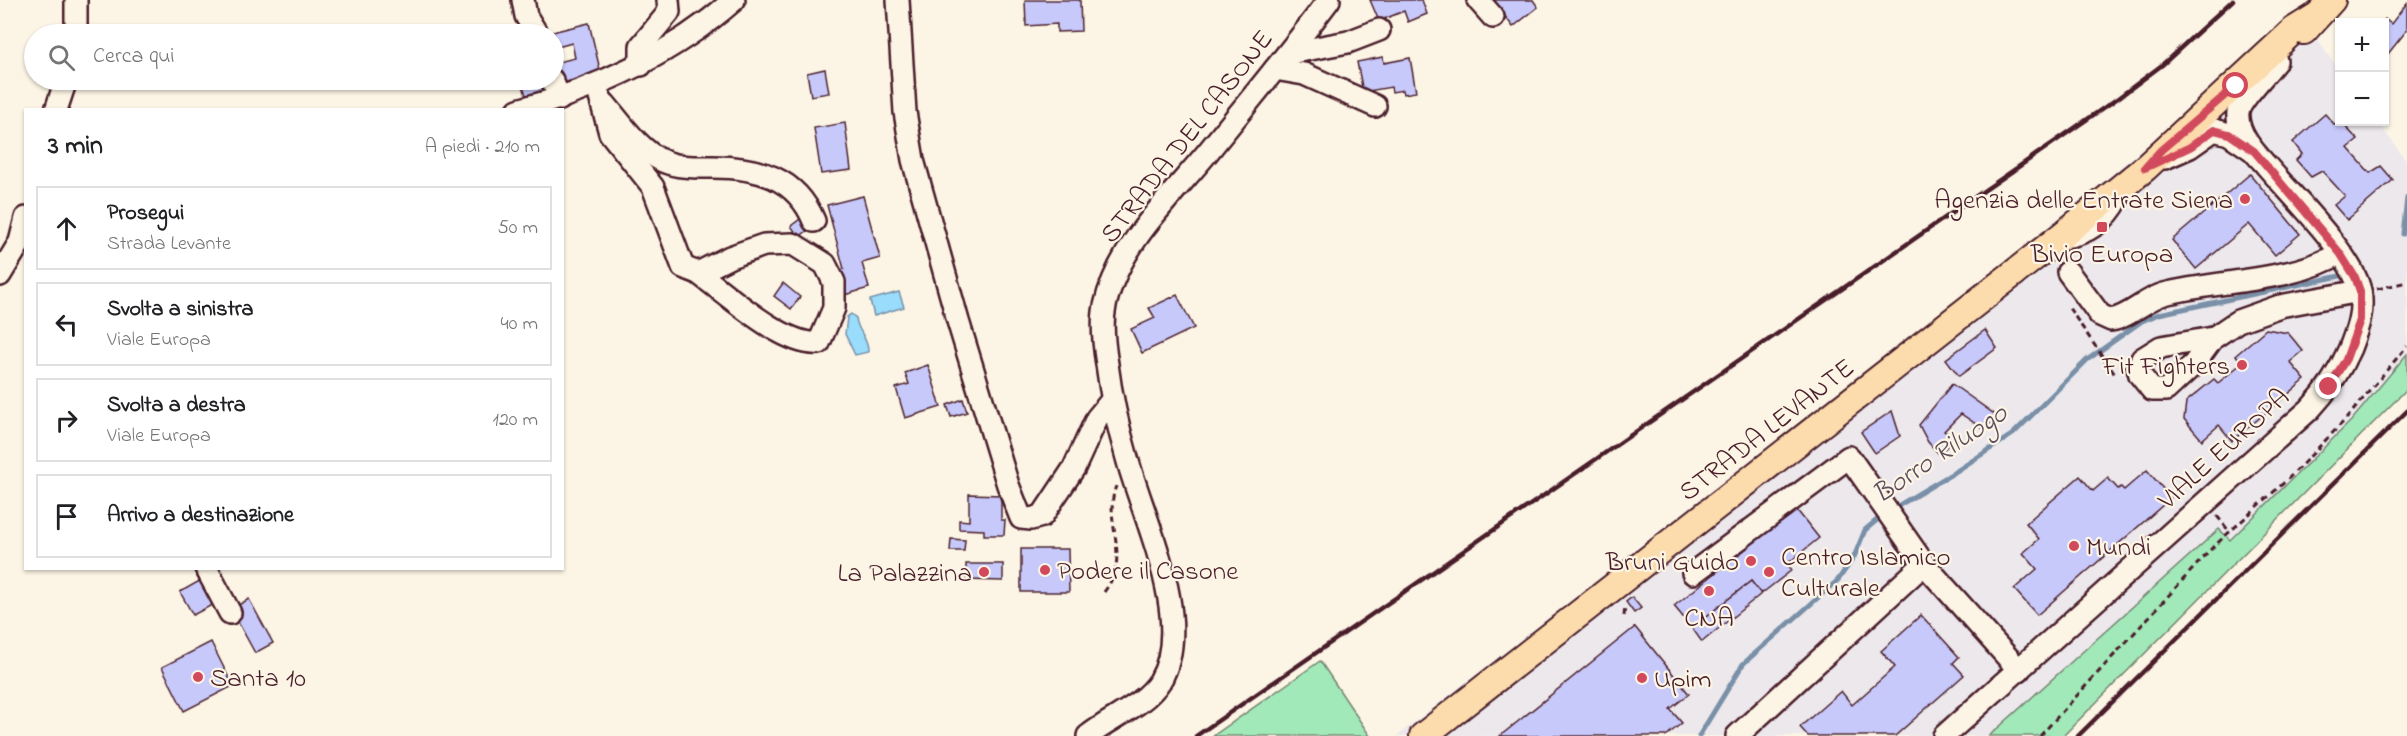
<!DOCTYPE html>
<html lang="it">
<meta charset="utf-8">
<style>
body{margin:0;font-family:"Indie Flower",sans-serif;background:#f6f6f6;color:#202124}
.controls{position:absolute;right:18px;top:18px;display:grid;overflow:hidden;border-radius:0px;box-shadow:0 2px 4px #0004}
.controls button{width:54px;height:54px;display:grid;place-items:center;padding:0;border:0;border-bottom:2px solid #e0e0e0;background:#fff;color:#202124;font:30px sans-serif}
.stop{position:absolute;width:18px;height:18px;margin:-14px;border:4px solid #d1495b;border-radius:50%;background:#fff}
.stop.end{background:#d1495b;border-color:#fff;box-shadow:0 2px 6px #0008}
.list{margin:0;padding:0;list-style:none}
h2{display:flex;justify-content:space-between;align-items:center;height:78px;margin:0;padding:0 24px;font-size:26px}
h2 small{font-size:20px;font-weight:400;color:#757577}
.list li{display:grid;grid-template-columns:39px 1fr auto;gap:18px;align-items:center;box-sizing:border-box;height:84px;margin:0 12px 12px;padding:0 12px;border:2px solid #e0e0e0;border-radius:0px}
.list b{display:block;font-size:22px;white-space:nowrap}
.list p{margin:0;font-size:20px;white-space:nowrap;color:#757577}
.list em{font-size:20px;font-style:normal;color:#757577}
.icon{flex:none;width:33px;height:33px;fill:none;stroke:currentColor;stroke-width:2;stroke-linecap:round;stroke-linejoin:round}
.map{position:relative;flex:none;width:2407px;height:736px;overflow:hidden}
.search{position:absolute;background:#fff;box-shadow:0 2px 4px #0004;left:24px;top:24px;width:540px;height:66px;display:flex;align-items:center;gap:15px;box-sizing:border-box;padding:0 21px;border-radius:33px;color:#757577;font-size:22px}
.panel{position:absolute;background:#fff;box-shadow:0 2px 4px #0004;left:24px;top:108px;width:540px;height:462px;border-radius:0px}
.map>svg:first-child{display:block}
.built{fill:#ece8ec}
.green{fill:#a1e9b8;stroke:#768472;stroke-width:1.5}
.water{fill:#99dcfb;stroke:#7990a8;stroke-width:1.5}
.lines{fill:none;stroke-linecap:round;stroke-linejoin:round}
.stream{stroke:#7990a8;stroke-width:5}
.building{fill:#c7c9fb;stroke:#4a1f2b;stroke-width:1.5}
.minor-casing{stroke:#4a1f2b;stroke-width:26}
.major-casing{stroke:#4a1f2b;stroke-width:30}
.path{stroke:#4a1f2b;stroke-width:3;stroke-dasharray:6 4.5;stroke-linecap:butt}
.minor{stroke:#fcf5e5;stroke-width:21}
.major{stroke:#fcdcac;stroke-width:26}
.rail{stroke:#4a1f2b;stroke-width:4.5}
.route{stroke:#d1495b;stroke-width:8}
.poi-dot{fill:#d1495b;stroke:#fcf5e5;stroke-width:2}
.labels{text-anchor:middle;stroke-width:4.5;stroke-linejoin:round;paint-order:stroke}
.street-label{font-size:27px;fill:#4a1f2b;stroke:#fcf5e5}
.poi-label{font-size:27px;fill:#4a1f2b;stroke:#fcf5e5;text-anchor:start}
.water-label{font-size:28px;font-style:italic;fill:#5e4e5f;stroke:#fcf5e5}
</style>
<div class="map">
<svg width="2407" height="736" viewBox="0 0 2407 736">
<rect width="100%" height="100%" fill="#fcf5e5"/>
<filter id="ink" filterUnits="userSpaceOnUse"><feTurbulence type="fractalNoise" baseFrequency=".0167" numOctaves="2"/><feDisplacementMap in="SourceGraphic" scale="12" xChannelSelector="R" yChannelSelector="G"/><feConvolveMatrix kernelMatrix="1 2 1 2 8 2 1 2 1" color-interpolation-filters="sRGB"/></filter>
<g filter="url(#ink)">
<polygon class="built" points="2298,13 2339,70 2340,122 2378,122 2407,162 2407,354 2351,421 2230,540 2219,529 1989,736 1397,736 2016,253 2211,93"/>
<g class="green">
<polygon points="2407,354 2407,389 2063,736 1989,736 2219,529 2230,540 2351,421"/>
<polygon points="1320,661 1370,736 1213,736"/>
</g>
<g class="water">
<polygon points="899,292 904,307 874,316 870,300"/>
<path d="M851,314L856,318C857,331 869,339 868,352L855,355L845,334L847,317Z"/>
</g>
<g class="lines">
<g class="stream">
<polyline points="2403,234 2407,198"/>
<polyline points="1891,510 1955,472 2013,434 2087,360 2142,321 2159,314 2340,276"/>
<polyline points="1699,736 1743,664 1838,580 1854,557 1865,530 1883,515"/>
</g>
</g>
<g class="building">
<polygon points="1025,0 1080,0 1081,31 1057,32 1057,24 1026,26"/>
<polygon points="1370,0 1422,0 1427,14 1408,22 1404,11 1379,21"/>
<polygon points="1493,0 1533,0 1538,7 1513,27"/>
<polygon points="2407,3 2407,30 2384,59 2383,22 2385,19 2391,24"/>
<polygon points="589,23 601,74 558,84 554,63 575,58 572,43 554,48 554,34 544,34"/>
<polygon points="1383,57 1384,63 1410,58 1416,92 1404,94 1403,90 1392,92 1391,87 1363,92 1357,62"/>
<polygon points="825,69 829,93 811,96 807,73"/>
<polygon points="521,80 546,80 550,91 527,98"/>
<polygon points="2325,114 2335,125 2341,122 2358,140 2348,148 2370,173 2381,166 2393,180 2347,220 2334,205 2345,196 2322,171 2311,177 2296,160 2302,154 2293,142"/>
<polygon points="845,123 851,170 821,174 814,128"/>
<polygon points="2250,174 2300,234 2275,255 2249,224 2196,269 2172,240"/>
<polygon points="863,196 880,258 862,263 869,288 844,295 837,271 844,269 827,205"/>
<polygon points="804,216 812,227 799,237 791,226"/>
<polygon points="783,283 800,297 791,309 774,296"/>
<polygon points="1177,295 1194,328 1142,353 1131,329 1155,318 1149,308"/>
<polygon points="2266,329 2288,333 2303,351 2290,362 2305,380 2232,441 2219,425 2202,440 2184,419 2186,402 2214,379 2218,383 2242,363 2236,355"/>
<polygon points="1985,330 1997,348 1959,376 1946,359"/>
<polygon points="928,365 941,407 905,418 896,388 909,384 905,373"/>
<polygon points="1952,384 1997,416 1985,430 1961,414 1944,431 1954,439 1939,454 1928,442 1919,425"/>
<polygon points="963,399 967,412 951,417 947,405"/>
<polygon points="1892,411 1900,436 1875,453 1861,432"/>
<polygon points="2147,470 2171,498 2037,615 2014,589 2037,569 2023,553 2039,539 2026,523 2080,476 2093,491 2108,478 2118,489 2121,487 2124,490"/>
<polygon points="969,494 1001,495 1001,520 1005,520 1004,535 984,535 984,530 959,529 959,520 969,521"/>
<polygon points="1796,509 1819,538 1787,564 1792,570 1761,594 1751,581 1692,628 1674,606"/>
<polygon points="951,539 965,540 964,551 950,551"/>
<polygon points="1021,549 1068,549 1069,592 1021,592"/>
<polygon points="966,564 1003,564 1003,581 966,580"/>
<polygon points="203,579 216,603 193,615 180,592"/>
<polygon points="1751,581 1761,594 1702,642 1692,628"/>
<polygon points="1632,597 1641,608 1634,613 1626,602"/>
<polygon points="249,599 273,643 255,653 231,609"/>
<polygon points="1921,615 1959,657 1953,663 1964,675 1895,736 1808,736 1800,727 1841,691 1852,705 1895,667 1881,651"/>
<polygon points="1635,627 1689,694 1670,709 1682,723 1666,736 1500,736"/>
<polygon points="211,642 233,686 184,711 162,667"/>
</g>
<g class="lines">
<g class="minor-casing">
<g id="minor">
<polyline points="523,0 526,16 537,34"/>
<polyline points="898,0 905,112 913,160 958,321 1008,485 1021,518 1031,519 1042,516 1074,468 1097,418 1112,400"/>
<polyline points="1478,0 1493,17"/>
<polyline points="76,34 76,0"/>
<polyline points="1289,53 1348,42 1379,30"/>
<polyline points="641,65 641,46 669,12 668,0"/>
<polyline points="1275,69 1304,74 1375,106"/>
<polyline points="552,80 560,99"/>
<path d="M600,97L610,133L653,187L683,267L698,273L730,257L764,245L793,244L825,264L834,282V308L819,343C784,347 727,294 698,273"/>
<path d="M605,104C621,123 640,151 663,161C679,168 697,167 713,167C757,167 796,177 814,221"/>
<polyline points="56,110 66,80"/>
<path d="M518,110C598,89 671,55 734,0"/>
<polyline points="2165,158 2190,147 2214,130 2229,134 2251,149"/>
<path d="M2063,237C2088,234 2107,220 2118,198"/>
<path d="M2068,272L2100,315L2111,320C2130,317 2145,299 2164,294C2218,280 2293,282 2340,253"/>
<polyline points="0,275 20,242 26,218"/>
<polyline points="2213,338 2194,364 2166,390 2152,390 2140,375 2138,367 2142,359 2161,347 2213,338 2238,321 2280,306 2360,291"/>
<polyline points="206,568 230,613"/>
<polyline points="1693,573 1849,457 1924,564 2019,670"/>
<path d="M1088,736C1110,718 1144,706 1160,681C1195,622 1143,518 1127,458C1118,427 1111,396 1107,364C1104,346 1101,324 1105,306C1118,246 1169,199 1207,153C1248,102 1290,52 1329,0"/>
<polyline points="1737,736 1924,564"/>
<path d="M1944,736L2310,409C2327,391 2340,371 2350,348C2357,330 2364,311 2360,291C2353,255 2290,194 2265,164C2253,151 2236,132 2238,112C2240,100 2267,73 2276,61"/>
</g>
</g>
<g class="major-casing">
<g id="major">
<polyline points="2304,31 2332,0"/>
<polyline points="1423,736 2060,237 2145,168 2294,30 2315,17"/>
</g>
</g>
<g class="path">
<polyline points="2377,289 2407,282"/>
<polyline points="2069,308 2116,376"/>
<polyline points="2217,516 2229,531"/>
<path d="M1104,592C1133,554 1102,524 1116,486"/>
<polyline points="1624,616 1625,606"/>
<polyline points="2040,736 2213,547 2289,478 2347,418 2407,346"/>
</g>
<use href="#minor" class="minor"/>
<use href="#major" class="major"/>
<g class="rail">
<polyline points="1196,736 2118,98 2162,65 2233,0"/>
<polyline points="2078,736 2407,411"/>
</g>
</g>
</g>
<g class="lines" filter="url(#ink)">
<polyline class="route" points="2236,86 2161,150 2145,168 2190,147 2214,130 2229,134 2254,151 2340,253 2355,277 2360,291 2360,320 2346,359 2329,387"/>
</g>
<g class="poi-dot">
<circle cx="2245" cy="199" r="6"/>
<rect x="2096" y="221" width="12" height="12" rx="3"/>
<circle cx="2242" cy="365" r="6"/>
<circle cx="2074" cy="546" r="6"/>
<circle cx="1751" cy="561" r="6"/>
<circle cx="1045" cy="570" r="6"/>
<circle cx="984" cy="572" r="6"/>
<circle cx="1769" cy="572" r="6"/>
<circle cx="1709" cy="591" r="6"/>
<circle cx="198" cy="677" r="6"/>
<circle cx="1642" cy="678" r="6"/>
</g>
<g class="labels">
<g class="street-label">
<text transform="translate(1186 136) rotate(-52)" y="9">STRADA DEL CASONE</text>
<text transform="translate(1766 429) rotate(-38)" y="9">STRADA LEVANTE</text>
<text transform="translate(2223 448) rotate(-42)" y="9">VIALE EUROPA</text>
</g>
<g class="poi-label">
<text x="2233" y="208" text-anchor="end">Agenzia delle Entrate Siena</text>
<text x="2102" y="262" text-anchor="middle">Bivio Europa</text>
<text x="2230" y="374" text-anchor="end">Fit Fighters</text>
<text x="2086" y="555">Mundi</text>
<text x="1781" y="565">Centro Islamico<tspan x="1781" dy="31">Culturale</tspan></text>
<text x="1739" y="570" text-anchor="end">Bruni Guido</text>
<text x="1057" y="579">Podere il Casone</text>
<text x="972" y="581" text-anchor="end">La Palazzina</text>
<text x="1709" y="626" text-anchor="middle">CNA</text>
<text x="210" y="686">Santa 10</text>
<text x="1654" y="687">Upim</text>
</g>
<g class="water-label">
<text transform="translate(1939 452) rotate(-34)" y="10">Borro Riluogo</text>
</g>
</g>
</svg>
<div class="controls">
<button>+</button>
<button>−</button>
</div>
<div class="stop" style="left:2236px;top:86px"></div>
<div class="stop end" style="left:2329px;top:387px"></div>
<div class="search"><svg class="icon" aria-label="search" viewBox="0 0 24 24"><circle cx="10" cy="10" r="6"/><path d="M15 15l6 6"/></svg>Cerca qui</div>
<section class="panel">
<h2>3 min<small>A piedi · 210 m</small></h2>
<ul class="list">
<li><svg class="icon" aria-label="ahead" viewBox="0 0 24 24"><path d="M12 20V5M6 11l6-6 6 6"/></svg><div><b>Prosegui</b><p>Strada Levante</p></div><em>50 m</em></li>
<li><svg class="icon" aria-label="left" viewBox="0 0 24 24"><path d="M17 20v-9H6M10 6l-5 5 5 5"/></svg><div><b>Svolta a sinistra</b><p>Viale Europa</p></div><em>40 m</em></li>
<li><svg class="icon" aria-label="right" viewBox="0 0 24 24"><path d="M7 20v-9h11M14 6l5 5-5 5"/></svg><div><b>Svolta a destra</b><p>Viale Europa</p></div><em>120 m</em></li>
<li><svg class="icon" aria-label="arrive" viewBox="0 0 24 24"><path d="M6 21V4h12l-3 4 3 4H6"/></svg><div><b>Arrivo a destinazione</b></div></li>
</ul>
</section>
</div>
